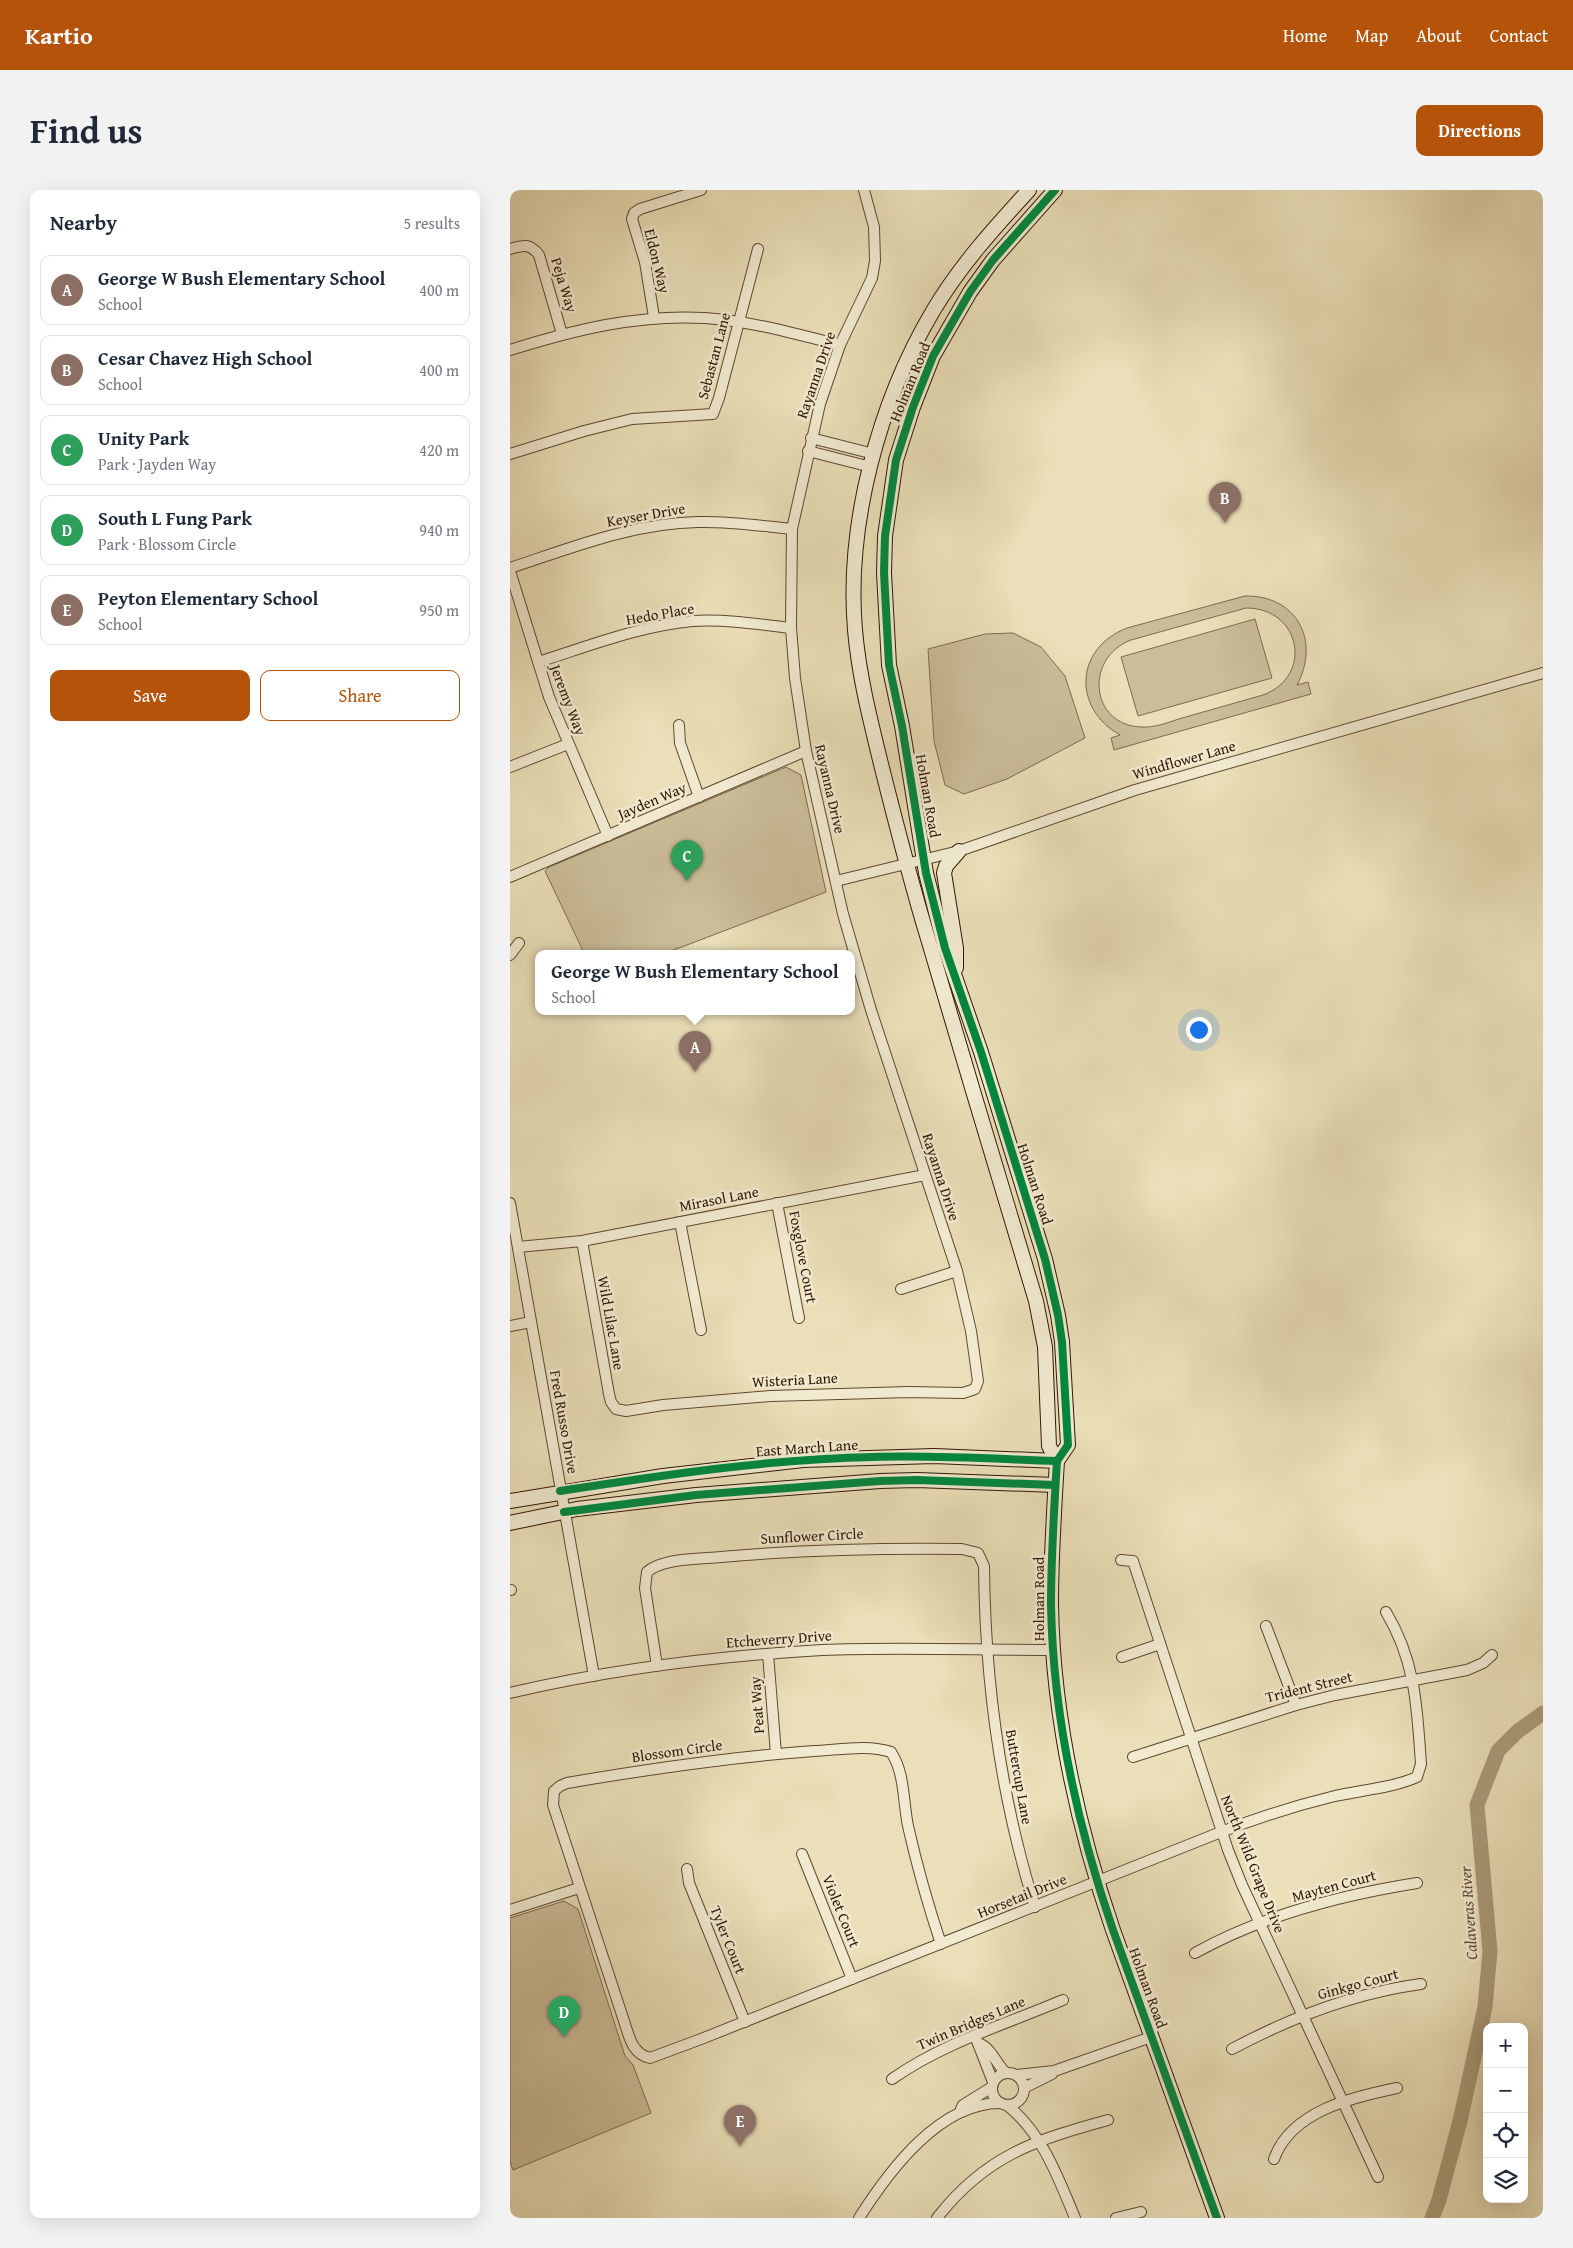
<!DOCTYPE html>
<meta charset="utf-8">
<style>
body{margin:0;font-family:"Gentium Book Plus",serif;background:#f2f2f3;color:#1f2937}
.controls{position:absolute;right:15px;bottom:15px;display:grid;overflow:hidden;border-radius:10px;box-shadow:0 5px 20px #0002}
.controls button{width:45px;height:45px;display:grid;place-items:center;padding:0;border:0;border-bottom:1px solid #e0e1e3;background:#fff;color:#1f2937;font:25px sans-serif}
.you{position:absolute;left:688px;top:839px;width:18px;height:18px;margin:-12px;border:4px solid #fff;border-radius:50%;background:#1a73e8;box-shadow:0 0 0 8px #1a73e833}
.badge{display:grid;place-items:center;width:32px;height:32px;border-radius:50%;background:#b45309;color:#fff;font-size:16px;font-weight:700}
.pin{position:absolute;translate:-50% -41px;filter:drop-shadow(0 1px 2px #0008)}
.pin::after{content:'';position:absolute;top:26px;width:18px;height:15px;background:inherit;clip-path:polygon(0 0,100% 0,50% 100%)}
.popup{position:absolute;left:25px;top:760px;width:320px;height:65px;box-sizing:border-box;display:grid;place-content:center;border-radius:10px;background:#fff;filter:drop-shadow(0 1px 4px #0005);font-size:16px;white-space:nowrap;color:#747a83}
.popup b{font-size:19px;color:#1f2937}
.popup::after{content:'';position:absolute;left:50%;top:100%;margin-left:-10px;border:10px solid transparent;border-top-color:#fff}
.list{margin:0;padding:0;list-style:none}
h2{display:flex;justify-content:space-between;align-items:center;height:65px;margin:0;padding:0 20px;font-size:21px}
h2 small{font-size:16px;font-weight:400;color:#747a83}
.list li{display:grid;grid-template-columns:32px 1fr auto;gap:15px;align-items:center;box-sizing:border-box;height:70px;margin:0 10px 10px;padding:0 10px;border:1px solid #e0e1e3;border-radius:10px}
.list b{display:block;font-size:19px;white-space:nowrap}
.list p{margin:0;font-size:16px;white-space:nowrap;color:#747a83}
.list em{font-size:16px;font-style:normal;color:#747a83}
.actions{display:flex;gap:10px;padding:15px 20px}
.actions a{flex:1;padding:11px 0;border:1px solid #b45309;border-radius:10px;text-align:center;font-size:18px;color:#b45309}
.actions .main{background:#b45309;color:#fff}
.icon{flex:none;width:28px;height:28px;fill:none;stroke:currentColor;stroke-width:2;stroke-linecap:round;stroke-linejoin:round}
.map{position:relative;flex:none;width:1033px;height:2028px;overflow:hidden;border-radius:10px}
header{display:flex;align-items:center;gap:30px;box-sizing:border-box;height:70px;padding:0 25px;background:#b45309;color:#fff}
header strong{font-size:24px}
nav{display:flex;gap:28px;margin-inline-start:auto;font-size:18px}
.intro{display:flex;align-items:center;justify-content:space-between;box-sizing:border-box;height:120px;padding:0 30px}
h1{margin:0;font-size:35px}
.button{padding:12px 22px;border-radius:10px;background:#b45309;color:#fff;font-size:18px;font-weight:700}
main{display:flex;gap:30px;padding:0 30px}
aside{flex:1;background:#fff;border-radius:10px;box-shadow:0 5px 20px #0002}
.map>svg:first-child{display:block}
.green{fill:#cbbd99;stroke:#7e6a4e;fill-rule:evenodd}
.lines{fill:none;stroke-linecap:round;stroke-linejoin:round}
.river{stroke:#ab9b7a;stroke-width:15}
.street-casing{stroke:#5f4830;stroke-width:12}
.secondary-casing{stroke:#311602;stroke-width:16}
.street{stroke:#f1ead1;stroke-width:10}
.secondary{stroke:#f1ead1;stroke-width:14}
.cycleway-casing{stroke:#f1ead1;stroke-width:11}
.cycleway{stroke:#00873e;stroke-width:8}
.labels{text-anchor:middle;stroke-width:5;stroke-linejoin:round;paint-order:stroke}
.street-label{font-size:15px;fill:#311602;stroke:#f1ead1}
.water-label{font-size:16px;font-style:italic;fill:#624b32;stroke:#f1ead1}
</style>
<header>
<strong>Kartio</strong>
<nav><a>Home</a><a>Map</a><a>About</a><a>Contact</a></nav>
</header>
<div class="intro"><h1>Find us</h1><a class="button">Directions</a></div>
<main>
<aside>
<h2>Nearby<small>5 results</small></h2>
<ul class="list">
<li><span class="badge" style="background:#8d6e63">A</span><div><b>George W Bush Elementary School</b><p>School</p></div><em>400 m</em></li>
<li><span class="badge" style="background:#8d6e63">B</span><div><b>Cesar Chavez High School</b><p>School</p></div><em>400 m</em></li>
<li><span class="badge" style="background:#2e9e5b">C</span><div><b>Unity Park</b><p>Park · Jayden Way</p></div><em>420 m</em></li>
<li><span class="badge" style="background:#2e9e5b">D</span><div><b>South L Fung Park</b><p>Park · Blossom Circle</p></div><em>940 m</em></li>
<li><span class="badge" style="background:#8d6e63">E</span><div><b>Peyton Elementary School</b><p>School</p></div><em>950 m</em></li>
</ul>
<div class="actions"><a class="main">Save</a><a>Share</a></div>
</aside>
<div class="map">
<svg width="1033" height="2028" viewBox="0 0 1033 2028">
<rect width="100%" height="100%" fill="#eadfb8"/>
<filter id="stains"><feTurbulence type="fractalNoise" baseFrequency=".004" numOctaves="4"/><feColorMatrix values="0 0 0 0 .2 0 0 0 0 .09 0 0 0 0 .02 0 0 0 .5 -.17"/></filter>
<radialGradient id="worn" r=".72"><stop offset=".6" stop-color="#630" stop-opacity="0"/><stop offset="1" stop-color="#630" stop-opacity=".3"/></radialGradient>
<g class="green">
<path d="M735,406C786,405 811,450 787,495L798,492L801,504L604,560L601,548L610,545C562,518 565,458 617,438ZM736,418C791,418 804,486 753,505C726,513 699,520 672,528C659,532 645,538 631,537C580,535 574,468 621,450Z"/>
<polygon points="745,429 762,488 628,526 611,467"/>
<polygon points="503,443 531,457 555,486 575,548 497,589 454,604 435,595 424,551 418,459 475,444"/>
<polygon points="276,577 291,585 316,702 156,763 74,763 35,681 39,677"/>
<polygon points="54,1711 68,1719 115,1866 123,1875 141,1923 3,1980 0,1971 0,1728"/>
</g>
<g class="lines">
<polyline class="river" points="922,2028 929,2010 950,1931 975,1817 980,1761 967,1615 988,1561 1008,1541 1033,1523"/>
<g class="street-casing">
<g id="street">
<path d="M0,59C13,55 20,53 29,65L52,144"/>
<polyline points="144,127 135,72 122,29 124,23 130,19 191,0"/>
<path d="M0,160C64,140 127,124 195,128C241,131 286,144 330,155"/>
<polyline points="301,248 364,264"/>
<polyline points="298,261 361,277"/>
<polyline points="0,264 74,241 122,229 203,224 209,208 248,59"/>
<path d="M0,378C61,358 123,333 188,332C219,331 251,336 282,339"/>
<polyline points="0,381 39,507 98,646"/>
<path d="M28,472C79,456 129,436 182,431C215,429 248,434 281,438"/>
<polyline points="169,535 170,553 189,607"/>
<polyline points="0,577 58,554"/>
<polyline points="0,687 296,561"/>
<polyline points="326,691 449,661 625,600 1033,483"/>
<polyline points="0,765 9,753"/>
<polyline points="0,1013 84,1486"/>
<polyline points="267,1013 289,1128"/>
<polyline points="170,1032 191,1140"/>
<polyline points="72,1051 99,1204 101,1212 106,1219 116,1221 153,1215 261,1206 399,1202 453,1203 465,1199 468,1191 461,1141 447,1081 361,820 333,724 296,561 285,488 281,438 282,339 310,214 330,155 362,88 365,71 364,37 354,0"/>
<polyline points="8,1057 72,1051 415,985"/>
<polyline points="391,1099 447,1081"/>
<polyline points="0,1136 21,1132"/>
<polyline points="611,1370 623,1371 718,1660 732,1695 868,1987"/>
<polyline points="0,1400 1,1400"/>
<polyline points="756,1436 786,1515"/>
<polyline points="258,1464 266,1564"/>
<polyline points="612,1467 650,1454"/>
<path d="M147,1476L135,1398L137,1382C152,1368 190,1369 211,1367C291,1360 371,1358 452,1359L468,1363L474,1376C475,1492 490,1605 525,1717"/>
<path d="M0,1503C102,1479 207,1466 312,1460C389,1457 466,1460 543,1460"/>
<polyline points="623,1567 786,1515 825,1505 957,1480 973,1473 982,1465"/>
<polyline points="292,1664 342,1789"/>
<polyline points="177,1679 179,1693 235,1832"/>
<polyline points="0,1720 69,1698"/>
<path d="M431,1754C418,1715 407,1676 398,1636C393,1612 395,1583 381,1562C358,1554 328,1560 304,1561C221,1567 139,1579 57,1593L50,1596L44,1601L43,1615L114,1831C119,1846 122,1864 140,1868L191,1849L711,1642C747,1628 784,1616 821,1607C849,1600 880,1599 907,1587L911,1574C907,1518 906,1472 876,1422"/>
<path d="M685,1763C753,1725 831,1705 907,1693"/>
<polyline points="465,1846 483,1892"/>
<path d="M470,1854C481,1858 487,1875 496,1883"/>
<path d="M722,1859C782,1827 844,1803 911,1794"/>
<circle cx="498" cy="1899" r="16"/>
<polyline points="506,1885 544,1881 641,1847"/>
<path d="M382,1889C433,1853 496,1834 553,1810"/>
<polyline points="514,1898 542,1884"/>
<path d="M497,1915C532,1943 548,1987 565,2028"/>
<polyline points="451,1919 453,1915 482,1897"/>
<path d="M764,1969C781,1921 843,1907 887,1898"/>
<path d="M349,2028C379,1981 429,1913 490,1913"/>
<path d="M427,2028C475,1966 525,1950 598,1930"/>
<polyline points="606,2028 631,2022"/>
</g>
</g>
<g class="secondary-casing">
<g id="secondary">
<path d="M519,0C484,38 449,77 423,121C369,212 336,334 345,440C349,486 360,529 371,574C386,634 401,693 419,752C454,872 490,991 526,1111L535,1157L539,1256L547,1271"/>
<path d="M545,0L483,70L460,102L423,166L403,217L386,270L375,346L374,383L379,475L392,536L416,683L435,758L471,862L535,1069L548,1125L552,1152L558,1255L547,1271C544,1319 541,1367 541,1415C543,1527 567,1635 603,1740L707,2028"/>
<polyline points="446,778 446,758 434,683 436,676 449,661"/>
<polyline points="0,1311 153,1286 293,1270 424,1266 547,1271"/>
<polyline points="0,1333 67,1319 186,1305 370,1291 407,1290 545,1295"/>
</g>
</g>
<use href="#street" class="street"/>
<use href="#secondary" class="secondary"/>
<g class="cycleway-casing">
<g id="cycleway">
<path d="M545,0L483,70L460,102L423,166L403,217L386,270L375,346L374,383L379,475L392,536L416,683L435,758L471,862L535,1069L548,1125L552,1152L558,1255L547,1271C544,1319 541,1367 541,1415C543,1527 567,1635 603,1740L707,2028"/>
<path d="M50,1301C154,1285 259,1269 364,1267C425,1265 486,1269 547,1271"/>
<polyline points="54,1322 186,1305 370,1291 407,1290 545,1295"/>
</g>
</g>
<use href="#cycleway" class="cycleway"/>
</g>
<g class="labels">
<g class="street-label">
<text transform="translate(147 71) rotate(76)" y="5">Eldon Way</text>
<text transform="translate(54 95) rotate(73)" y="5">Peja Way</text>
<text transform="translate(204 166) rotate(-75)" y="5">Sebastan Lane</text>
<text transform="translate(306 185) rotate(-71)" y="5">Rayanna Drive</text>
<text transform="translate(400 192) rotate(-68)" y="5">Holman Road</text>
<text transform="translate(136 325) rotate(-10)" y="5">Keyser Drive</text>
<text transform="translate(150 424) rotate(-10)" y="5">Hedo Place</text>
<text transform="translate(58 510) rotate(69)" y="5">Jeremy Way</text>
<text transform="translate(674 570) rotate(-16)" y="5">Windflower Lane</text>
<text transform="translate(320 599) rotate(77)" y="5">Rayanna Drive</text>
<text transform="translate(418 606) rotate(80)" y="5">Holman Road</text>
<text transform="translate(142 611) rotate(-23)" y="5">Jayden Way</text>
<text transform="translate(431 987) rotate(72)" y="5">Rayanna Drive</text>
<text transform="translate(525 994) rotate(72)" y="5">Holman Road</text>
<text transform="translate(209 1009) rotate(-11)" y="5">Mirasol Lane</text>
<text transform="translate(293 1067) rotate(79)" y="5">Foxglove Court</text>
<text transform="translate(101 1133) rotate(80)" y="5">Wild Lilac Lane</text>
<text transform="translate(285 1190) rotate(-3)" y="5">Wisteria Lane</text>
<text transform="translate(54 1232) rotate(80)" y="5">Fred Russo Drive</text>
<text transform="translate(297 1258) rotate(-4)" y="5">East March Lane</text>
<text transform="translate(302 1346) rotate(-3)" y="5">Sunflower Circle</text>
<text transform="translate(529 1409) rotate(-90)" y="5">Holman Road</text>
<text transform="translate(269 1449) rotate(-4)" y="5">Etcheverry Drive</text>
<text transform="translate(799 1497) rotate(-14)" y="5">Trident Street</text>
<text transform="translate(247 1515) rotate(-94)" y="5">Peat Way</text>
<text transform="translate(167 1561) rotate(-8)" y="5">Blossom Circle</text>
<text transform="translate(509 1587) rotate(80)" y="5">Buttercup Lane</text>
<text transform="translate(743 1674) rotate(68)" y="5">North Wild Grape Drive</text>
<text transform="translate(824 1696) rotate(-15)" y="5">Mayten Court</text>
<text transform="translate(512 1706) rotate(-22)" y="5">Horsetail Drive</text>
<text transform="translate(331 1721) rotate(68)" y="5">Violet Court</text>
<text transform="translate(218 1750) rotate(68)" y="5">Tyler Court</text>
<text transform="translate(848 1794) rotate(-15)" y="5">Ginkgo Court</text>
<text transform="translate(638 1798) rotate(70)" y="5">Holman Road</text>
<text transform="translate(461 1833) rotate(-23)" y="5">Twin Bridges Lane</text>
</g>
<g class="water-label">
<text transform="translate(958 1723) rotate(-94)" y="6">Calaveras River</text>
</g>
</g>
<rect width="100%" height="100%" filter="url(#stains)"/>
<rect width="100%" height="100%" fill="url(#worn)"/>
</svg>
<div class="controls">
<button>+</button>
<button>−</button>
<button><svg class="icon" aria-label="locate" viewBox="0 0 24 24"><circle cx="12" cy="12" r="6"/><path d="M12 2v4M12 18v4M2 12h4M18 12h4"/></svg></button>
<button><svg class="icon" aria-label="layers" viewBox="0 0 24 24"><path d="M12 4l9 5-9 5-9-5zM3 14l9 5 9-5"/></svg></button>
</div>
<div class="you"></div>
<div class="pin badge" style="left:185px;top:882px;background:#8d6e63">A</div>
<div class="popup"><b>George W Bush Elementary School</b>School</div>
<div class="pin badge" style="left:715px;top:333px;background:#8d6e63">B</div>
<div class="pin badge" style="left:177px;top:691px;background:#2e9e5b">C</div>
<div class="pin badge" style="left:54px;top:1847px;background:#2e9e5b">D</div>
<div class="pin badge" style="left:230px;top:1956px;background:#8d6e63">E</div>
</div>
</main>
